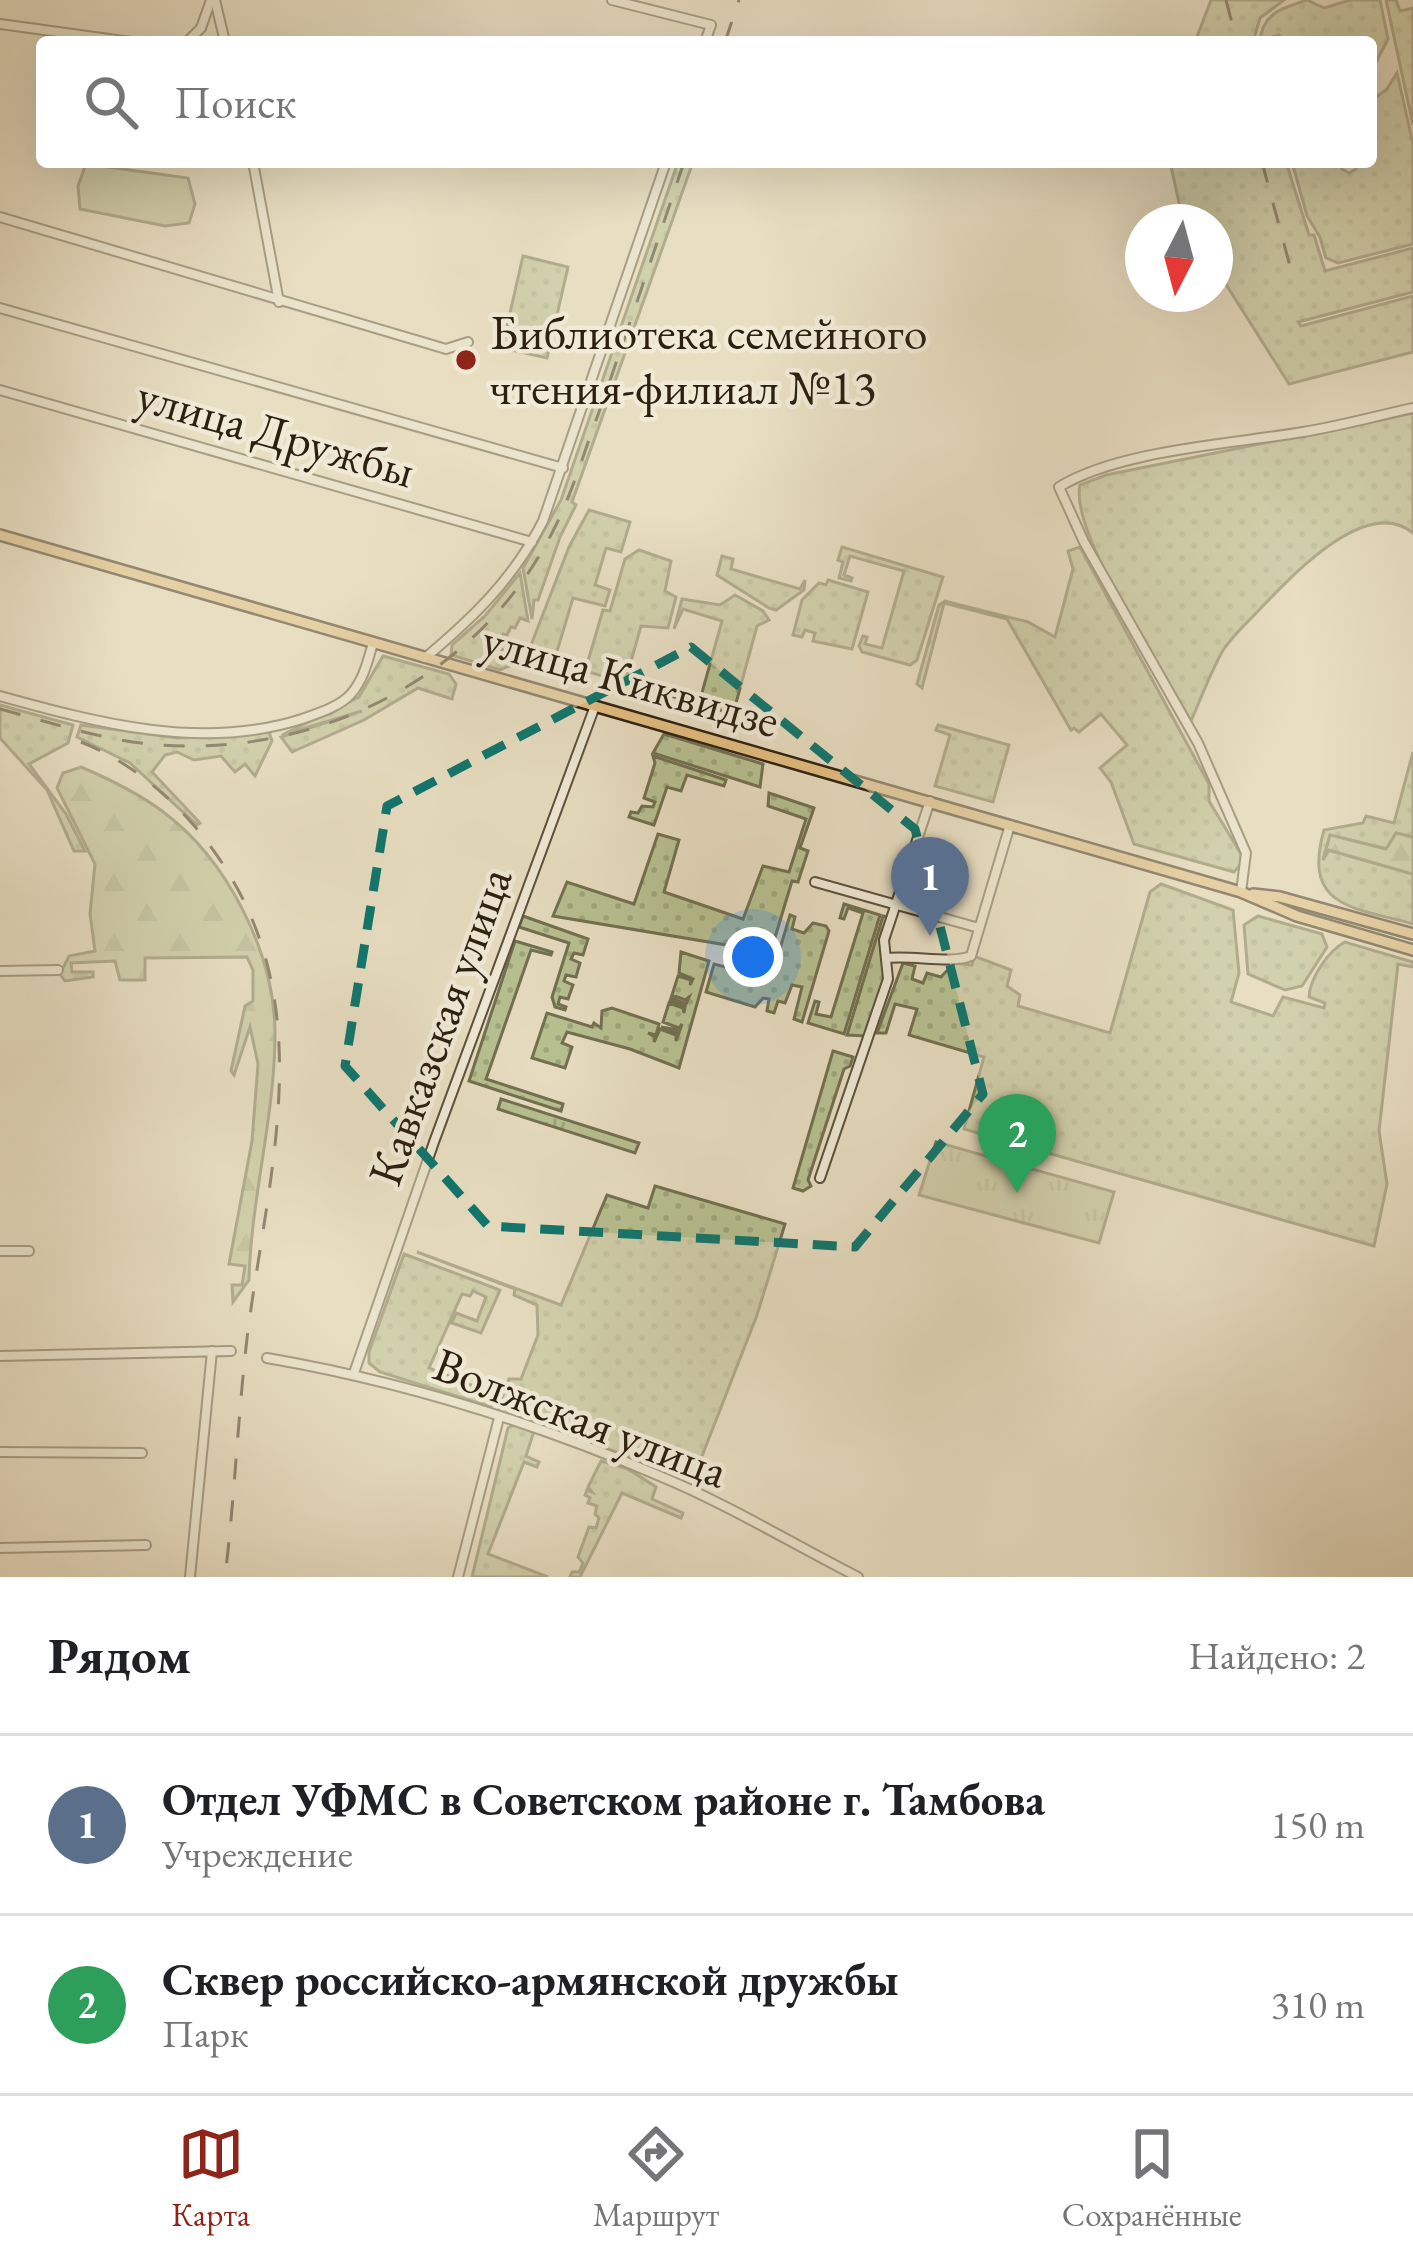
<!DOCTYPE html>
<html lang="ru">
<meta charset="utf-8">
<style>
body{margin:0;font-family:"EB Garamond",serif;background:#f2f2f2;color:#202124}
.compass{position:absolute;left:1125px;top:204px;width:108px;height:108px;border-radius:50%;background:#fff;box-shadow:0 12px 48px #0002;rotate:186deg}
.you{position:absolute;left:753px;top:957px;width:42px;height:42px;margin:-30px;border:9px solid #fff;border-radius:50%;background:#1a73e8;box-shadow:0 0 0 18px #1a73e833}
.badge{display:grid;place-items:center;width:78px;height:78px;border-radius:50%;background:#8f2418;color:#fff;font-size:39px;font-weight:700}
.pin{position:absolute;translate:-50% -99px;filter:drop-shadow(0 3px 6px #0008)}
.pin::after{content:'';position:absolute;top:63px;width:42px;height:36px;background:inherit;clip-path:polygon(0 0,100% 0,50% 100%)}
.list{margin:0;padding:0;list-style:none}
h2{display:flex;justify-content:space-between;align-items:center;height:156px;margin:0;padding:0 48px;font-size:51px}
h2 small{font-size:39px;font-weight:400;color:#757577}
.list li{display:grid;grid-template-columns:78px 1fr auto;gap:36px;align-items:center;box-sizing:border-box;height:180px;padding:0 48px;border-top:3px solid #e0e0e0}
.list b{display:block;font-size:45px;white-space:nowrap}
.list p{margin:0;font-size:39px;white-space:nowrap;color:#757577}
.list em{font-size:39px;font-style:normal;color:#757577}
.icon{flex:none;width:66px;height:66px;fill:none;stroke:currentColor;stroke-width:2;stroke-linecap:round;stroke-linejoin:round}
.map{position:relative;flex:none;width:1413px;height:1577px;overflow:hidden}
.search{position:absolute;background:#fff;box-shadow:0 12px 48px #0002;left:36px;right:36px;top:36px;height:132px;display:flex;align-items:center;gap:30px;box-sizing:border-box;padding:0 42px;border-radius:12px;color:#757577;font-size:45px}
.sheet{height:516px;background:#fff}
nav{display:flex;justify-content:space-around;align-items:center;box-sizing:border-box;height:168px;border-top:3px solid #e0e0e0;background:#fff;font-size:33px;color:#757577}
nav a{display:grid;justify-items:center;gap:6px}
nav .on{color:#8f2418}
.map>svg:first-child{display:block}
.grass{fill:url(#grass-dots);stroke:#727051;stroke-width:3}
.forest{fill:url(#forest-firs);stroke:#727051;stroke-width:3}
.park{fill:url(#park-tufts);stroke:#727051;stroke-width:3}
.pitch{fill:#b8c192;stroke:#727051;stroke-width:3}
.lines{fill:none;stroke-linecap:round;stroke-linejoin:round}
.minor-casing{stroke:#5c503c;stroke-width:12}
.major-casing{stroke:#2d2010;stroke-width:14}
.minor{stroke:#f0ead7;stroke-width:8}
.major{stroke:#e4bf81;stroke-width:9}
.rail{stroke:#2d2010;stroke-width:3;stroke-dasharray:21 21;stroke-linecap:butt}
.marked{fill:none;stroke:#0f766e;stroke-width:9;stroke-dasharray:24 15;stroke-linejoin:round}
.poi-dot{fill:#8f2418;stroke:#f0ead7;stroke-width:4.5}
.labels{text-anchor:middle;stroke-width:9;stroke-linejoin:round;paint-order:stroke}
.poi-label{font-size:48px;fill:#2d2010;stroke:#f0ead7;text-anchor:start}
.street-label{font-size:48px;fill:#2d2010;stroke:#f0ead7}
</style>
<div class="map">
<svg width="1413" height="1577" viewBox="0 0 1413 1577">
<defs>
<pattern id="grass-dots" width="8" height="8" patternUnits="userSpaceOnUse" patternTransform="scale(3)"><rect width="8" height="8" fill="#b8c192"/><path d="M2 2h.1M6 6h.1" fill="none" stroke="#9ea67d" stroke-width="1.8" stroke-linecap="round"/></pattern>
<pattern id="forest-firs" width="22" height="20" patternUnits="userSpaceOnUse" patternTransform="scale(3)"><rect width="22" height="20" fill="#b8c192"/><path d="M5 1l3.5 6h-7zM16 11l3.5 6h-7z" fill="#9ea67d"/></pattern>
<pattern id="park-tufts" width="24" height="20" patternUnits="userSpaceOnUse" patternTransform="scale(3)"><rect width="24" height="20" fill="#b8c192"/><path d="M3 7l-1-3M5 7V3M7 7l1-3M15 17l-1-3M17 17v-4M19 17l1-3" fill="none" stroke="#9ea67d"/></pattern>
</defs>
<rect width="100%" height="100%" fill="#e8dec2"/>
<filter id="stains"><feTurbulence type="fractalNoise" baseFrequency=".00167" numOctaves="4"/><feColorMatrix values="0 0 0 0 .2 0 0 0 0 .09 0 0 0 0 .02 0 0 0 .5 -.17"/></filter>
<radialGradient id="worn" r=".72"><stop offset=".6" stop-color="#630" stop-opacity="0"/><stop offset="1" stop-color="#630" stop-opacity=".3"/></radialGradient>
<g class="grass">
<polygon points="1211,0 1284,0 1260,18 1253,42 1195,42"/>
<path d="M1307,0L1324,8L1350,0H1380L1388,39L1374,66L1371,69V42H1282L1279,35L1272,37L1273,42H1260C1262,13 1282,8 1307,0Z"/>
<polygon points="1386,0 1396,0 1400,11 1413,8 1413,125"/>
<polygon points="1397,73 1413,144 1413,244 1338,263 1326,258 1320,237 1307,216 1292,162 1340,162 1342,169 1349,173 1356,169 1357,162 1371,162 1371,101 1387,89"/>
<polygon points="678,162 693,162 572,502 576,505 560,537 538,600 534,600 532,619 523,568 561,500"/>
<polygon points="1170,162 1286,162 1309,235 1314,235 1325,271 1413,248 1413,292 1298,322 1301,326 1413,296 1413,352 1289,384 1215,267 1215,222 1186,222 1182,216"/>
<polygon points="523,256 568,267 547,358 502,348"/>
<path d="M1413,413V533C1366,494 1290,578 1259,610C1247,623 1231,637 1222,652C1210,674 1201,698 1191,721C1165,674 1069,532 1080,485L1106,475Z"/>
<polygon points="589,510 630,522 621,552 606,548 595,585 610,590 605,606 573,598 554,661 528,653 569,547"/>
<polygon points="842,547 943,577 917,660 910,665 862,652 859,646 863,636 867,637 865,644 882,648 904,571 850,556 844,575 852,578 851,581 839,578 843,562 838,560"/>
<polygon points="1080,547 1209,784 1209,801 1241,854 1241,864 1234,872 1134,844 1111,782 1100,768 1127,745 1101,714 1079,732 1074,728 1071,730 1007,619 944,603 922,688 917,684 939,605 945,601 1028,622 1055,637 1073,569 1068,551"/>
<polygon points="639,550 671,561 665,591 676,597 668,628 641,626 626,679 669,692 668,695 585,671 603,610 610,611 625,559"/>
<polygon points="722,556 733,559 731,569 800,589 805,580 804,590 776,610 769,608 717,575"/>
<polygon points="520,573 528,621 520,618 515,628 511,627 507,635 503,634 499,644 502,649 489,647 514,655 514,664 500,670 451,655 452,645 485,616"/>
<polygon points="828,580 868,592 852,649 813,641 815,633 805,630 802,637 793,635 802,600 819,583 826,585"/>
<polygon points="735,595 763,611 769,620 757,626 733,714 674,697 675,693 700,700 722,621 683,609 674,629 682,599 720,605"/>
<polygon points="383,656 449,674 456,684 452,699 418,688 364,720 292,752 281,737 362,711 282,735 359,697"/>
<polygon points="0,705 73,725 68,743 29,764 66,814 85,851 74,851 47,790 0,738"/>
<polygon points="81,725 177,738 269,732 272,741 255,776 245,764 235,772 221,756 194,760 177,752 165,755 152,772 200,823 197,825 130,763 77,737"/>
<polygon points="938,725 1009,745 993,802 935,786 950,735 936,730"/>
<polygon points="664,734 763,764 760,787 653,753"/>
<path d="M1413,752V837L1396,833L1387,849L1330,835L1323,860L1328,850L1413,874V924C1353,907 1302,908 1324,830L1363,823L1366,816L1394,823Z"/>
<polygon points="653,756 726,780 724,786 687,775 681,791 667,787 654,825 629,817 631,812 638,813 642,806 653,807 655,802 644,798 655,763"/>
<polygon points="769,793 814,808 800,848 808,851 798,882 792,881 770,954 735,943 733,946 553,916 567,882 634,904 658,834 679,840 664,892 743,919 763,866 789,872 806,819 768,806"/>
<path d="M1161,884L1233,910L1239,973L1231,1002L1273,1016L1283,997L1324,1008L1325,1003L1309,997C1310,978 1328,951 1345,942L1413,962V967L1398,964L1379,1131L1387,1184L1374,1246L964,1129L984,1057L909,1035L917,1009L895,1004L886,1033H877L903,963L915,966L912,979L923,983L927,973L941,977L954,963L972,965L974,956L1011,970L1007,986L1020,995L1018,1006L1110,1033L1150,892Z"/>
<polygon points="844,904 880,915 844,1034 808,1023 815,1001 819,1002 816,1014 831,1017 863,913 848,908 844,919 840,918"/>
<polygon points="790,915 795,917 792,929 804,933 813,923 826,926 829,931 802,1022 794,1019 802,987 792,985 785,1003 778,1001 774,1013 767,1011 769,999 763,998 755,1007 706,992 714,964 771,979"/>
<polygon points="523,916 588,939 583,955 574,953 571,959 580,963 576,977 566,975 564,981 573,985 568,999 560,997 558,1004 566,1007 565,1010 555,1007 552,997 569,943 519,927"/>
<polygon points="883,916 888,917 880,944 886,975 866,1036 847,1035"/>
<polygon points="1258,916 1322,934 1327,947 1302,986 1285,990 1248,974 1244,925"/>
<polygon points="515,941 552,952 551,955 531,950 486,1079 563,1104 561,1111 469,1081"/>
<polygon points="681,952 709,961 679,1068 630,1049 567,1032 562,1043 572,1047 565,1068 532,1058 547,1013 592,1027 594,1023 601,1028 602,1011 612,1008 659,1024 656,1035 648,1033 655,1037 654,1042 660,1029 676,1035 676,1041 679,1033 661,1027 680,1030 682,1024 679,1028 663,1022 669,1003 683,1008 684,1013 685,1007 670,1001 671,998 686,1004 689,997 685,1000 672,995 678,976 691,980 690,985 693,979 679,973"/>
<polygon points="833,1051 853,1057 850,1066 844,1069 808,1180 811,1186 803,1191 793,1188"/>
<polygon points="655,1186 785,1224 757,1315 693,1479 500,1411 499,1405 509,1379 521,1379 538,1335 537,1305 514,1295 515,1289 417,1252 561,1305 607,1195 648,1208"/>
<polygon points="404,1254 500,1290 481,1333 452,1323 456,1313 477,1321 486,1297 473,1291 470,1296 462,1294 429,1368 496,1395 491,1407 380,1372 369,1363 369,1352"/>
<polygon points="515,1424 534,1431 526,1456 539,1462 537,1467 524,1462 488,1554 548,1577 472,1577 508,1428"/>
<polygon points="601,1461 628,1469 656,1487 652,1499 683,1513 681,1518 622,1493 580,1577 570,1577 572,1572 579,1572 583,1563 578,1557 589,1527 596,1528 599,1518 595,1514 597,1506 588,1503 590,1498 585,1495 587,1490 592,1492 588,1487"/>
</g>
<g class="forest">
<path d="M81,767C109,779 138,793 162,811C227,859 275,953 275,1034C275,1116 251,1198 249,1280L233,1302L232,1285H242L245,1266L229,1264L252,1141L258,1064L250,1027L234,1075L231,1071L245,1006L253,1001V970L247,957L145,958V980H120L115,961L71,963L72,972H93V977L65,981L60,974L69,956L95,951L90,914L95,864L57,788L63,773Z"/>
<polygon points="1396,833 1413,837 1413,874 1329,850 1323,860 1330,835 1386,849"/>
</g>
<g class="park">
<polygon points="501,1099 639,1143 635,1153 498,1109"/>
<polygon points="936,1142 1114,1192 1099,1243 919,1195"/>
</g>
<polygon class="pitch" points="86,164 188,178 195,204 189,223 165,226 80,209 78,186"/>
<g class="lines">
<g class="minor-casing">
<g id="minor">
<polyline points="215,0 225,42"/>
<polyline points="612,0 711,25 705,42"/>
<polyline points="0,24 131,42"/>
<polyline points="187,42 201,28 211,0"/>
<polyline points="253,162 279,302"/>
<polyline points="0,217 446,349 468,342"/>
<polyline points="0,308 563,468"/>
<polyline points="0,390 532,542"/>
<path d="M425,658C474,617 514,578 543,521L666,162"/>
<path d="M0,696C98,723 202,751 302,719C319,713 339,707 351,694C364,679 368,660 373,643"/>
<polyline points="815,882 979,928"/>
<path d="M1241,892L1246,853L1198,743L1084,542L1059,487C1119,450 1232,444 1303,432C1340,426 1376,416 1413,408"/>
<path d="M886,958C913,955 952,964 971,956L1010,825"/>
<polyline points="0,971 58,970"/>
<polyline points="820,1178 888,979 884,940 930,801"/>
<polyline points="0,1251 29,1251"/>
<polyline points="0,1356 231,1351"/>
<path d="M267,1358C401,1381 536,1423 662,1477C729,1505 793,1544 858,1577"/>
<polyline points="354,1373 434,1142 595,706"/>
<polyline points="0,1452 142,1453"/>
<polyline points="0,1548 146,1545"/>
<polyline points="190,1577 212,1351"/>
<polyline points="458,1577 499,1418"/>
</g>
</g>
<g class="major-casing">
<g id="major">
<polyline points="0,535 1241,892 1297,916 1413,950"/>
<polyline points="1253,894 1280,897 1413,934"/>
</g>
</g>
<use href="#minor" class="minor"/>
<use href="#major" class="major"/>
<g class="rail">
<polyline points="1226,0 1237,42"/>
<polyline points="725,42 739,0"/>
<polyline points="1262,162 1294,281"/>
<path d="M0,709C53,723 105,741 160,745C321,756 479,677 553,531C572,494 584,452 599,412C628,329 656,246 684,162"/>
<path d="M81,742C126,760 166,792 197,829C325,984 272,1150 248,1330C238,1412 235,1495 225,1577"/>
</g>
</g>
<path d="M0 0H1413V1577H0ZM691,647L915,829L983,1094L855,1247L488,1226L345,1066L387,806Z" fill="#e8dec2" fill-opacity=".55" fill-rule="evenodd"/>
<path class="marked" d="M691,647L915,829L983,1094L855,1247L488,1226L345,1066L387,806Z"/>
<circle class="poi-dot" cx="466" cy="360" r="12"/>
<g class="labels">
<g class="poi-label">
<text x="490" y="349">Библиотека семейного<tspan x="490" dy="55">чтения-филиал №13</tspan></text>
</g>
<g class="street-label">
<text transform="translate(276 432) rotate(16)" y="17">улица Дружбы</text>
<text transform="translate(631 679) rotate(16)" y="17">улица Киквидзе</text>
<text transform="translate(439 1026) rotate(-70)" y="17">Кавказская улица</text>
<text transform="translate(581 1417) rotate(21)" y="17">Волжская улица</text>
</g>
</g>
<rect width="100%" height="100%" filter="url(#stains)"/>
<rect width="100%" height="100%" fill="url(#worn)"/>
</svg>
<svg class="compass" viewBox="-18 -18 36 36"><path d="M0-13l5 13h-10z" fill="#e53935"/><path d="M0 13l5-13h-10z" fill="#757577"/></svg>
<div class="you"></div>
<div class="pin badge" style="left:930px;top:936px;background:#5c6f8a">1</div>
<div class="pin badge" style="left:1017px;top:1193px;background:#2e9e5b">2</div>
<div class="search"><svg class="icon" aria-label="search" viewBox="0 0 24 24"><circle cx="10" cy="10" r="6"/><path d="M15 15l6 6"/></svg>Поиск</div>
</div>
<section class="sheet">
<h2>Рядом<small>Найдено: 2</small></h2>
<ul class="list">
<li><span class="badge" style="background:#5c6f8a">1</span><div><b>Отдел УФМС в Советском районе г. Тамбова</b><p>Учреждение</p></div><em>150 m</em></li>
<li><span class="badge" style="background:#2e9e5b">2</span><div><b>Сквер российско-армянской дружбы</b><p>Парк</p></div><em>310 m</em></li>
</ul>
</section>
<nav>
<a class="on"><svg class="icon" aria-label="map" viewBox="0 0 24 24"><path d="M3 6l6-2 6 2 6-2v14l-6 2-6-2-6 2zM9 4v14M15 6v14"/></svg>Карта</a>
<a><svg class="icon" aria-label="directions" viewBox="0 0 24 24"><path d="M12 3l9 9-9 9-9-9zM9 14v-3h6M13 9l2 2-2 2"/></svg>Маршрут</a>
<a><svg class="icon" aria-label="saved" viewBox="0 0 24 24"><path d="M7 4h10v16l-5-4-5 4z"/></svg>Сохранённые</a>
</nav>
